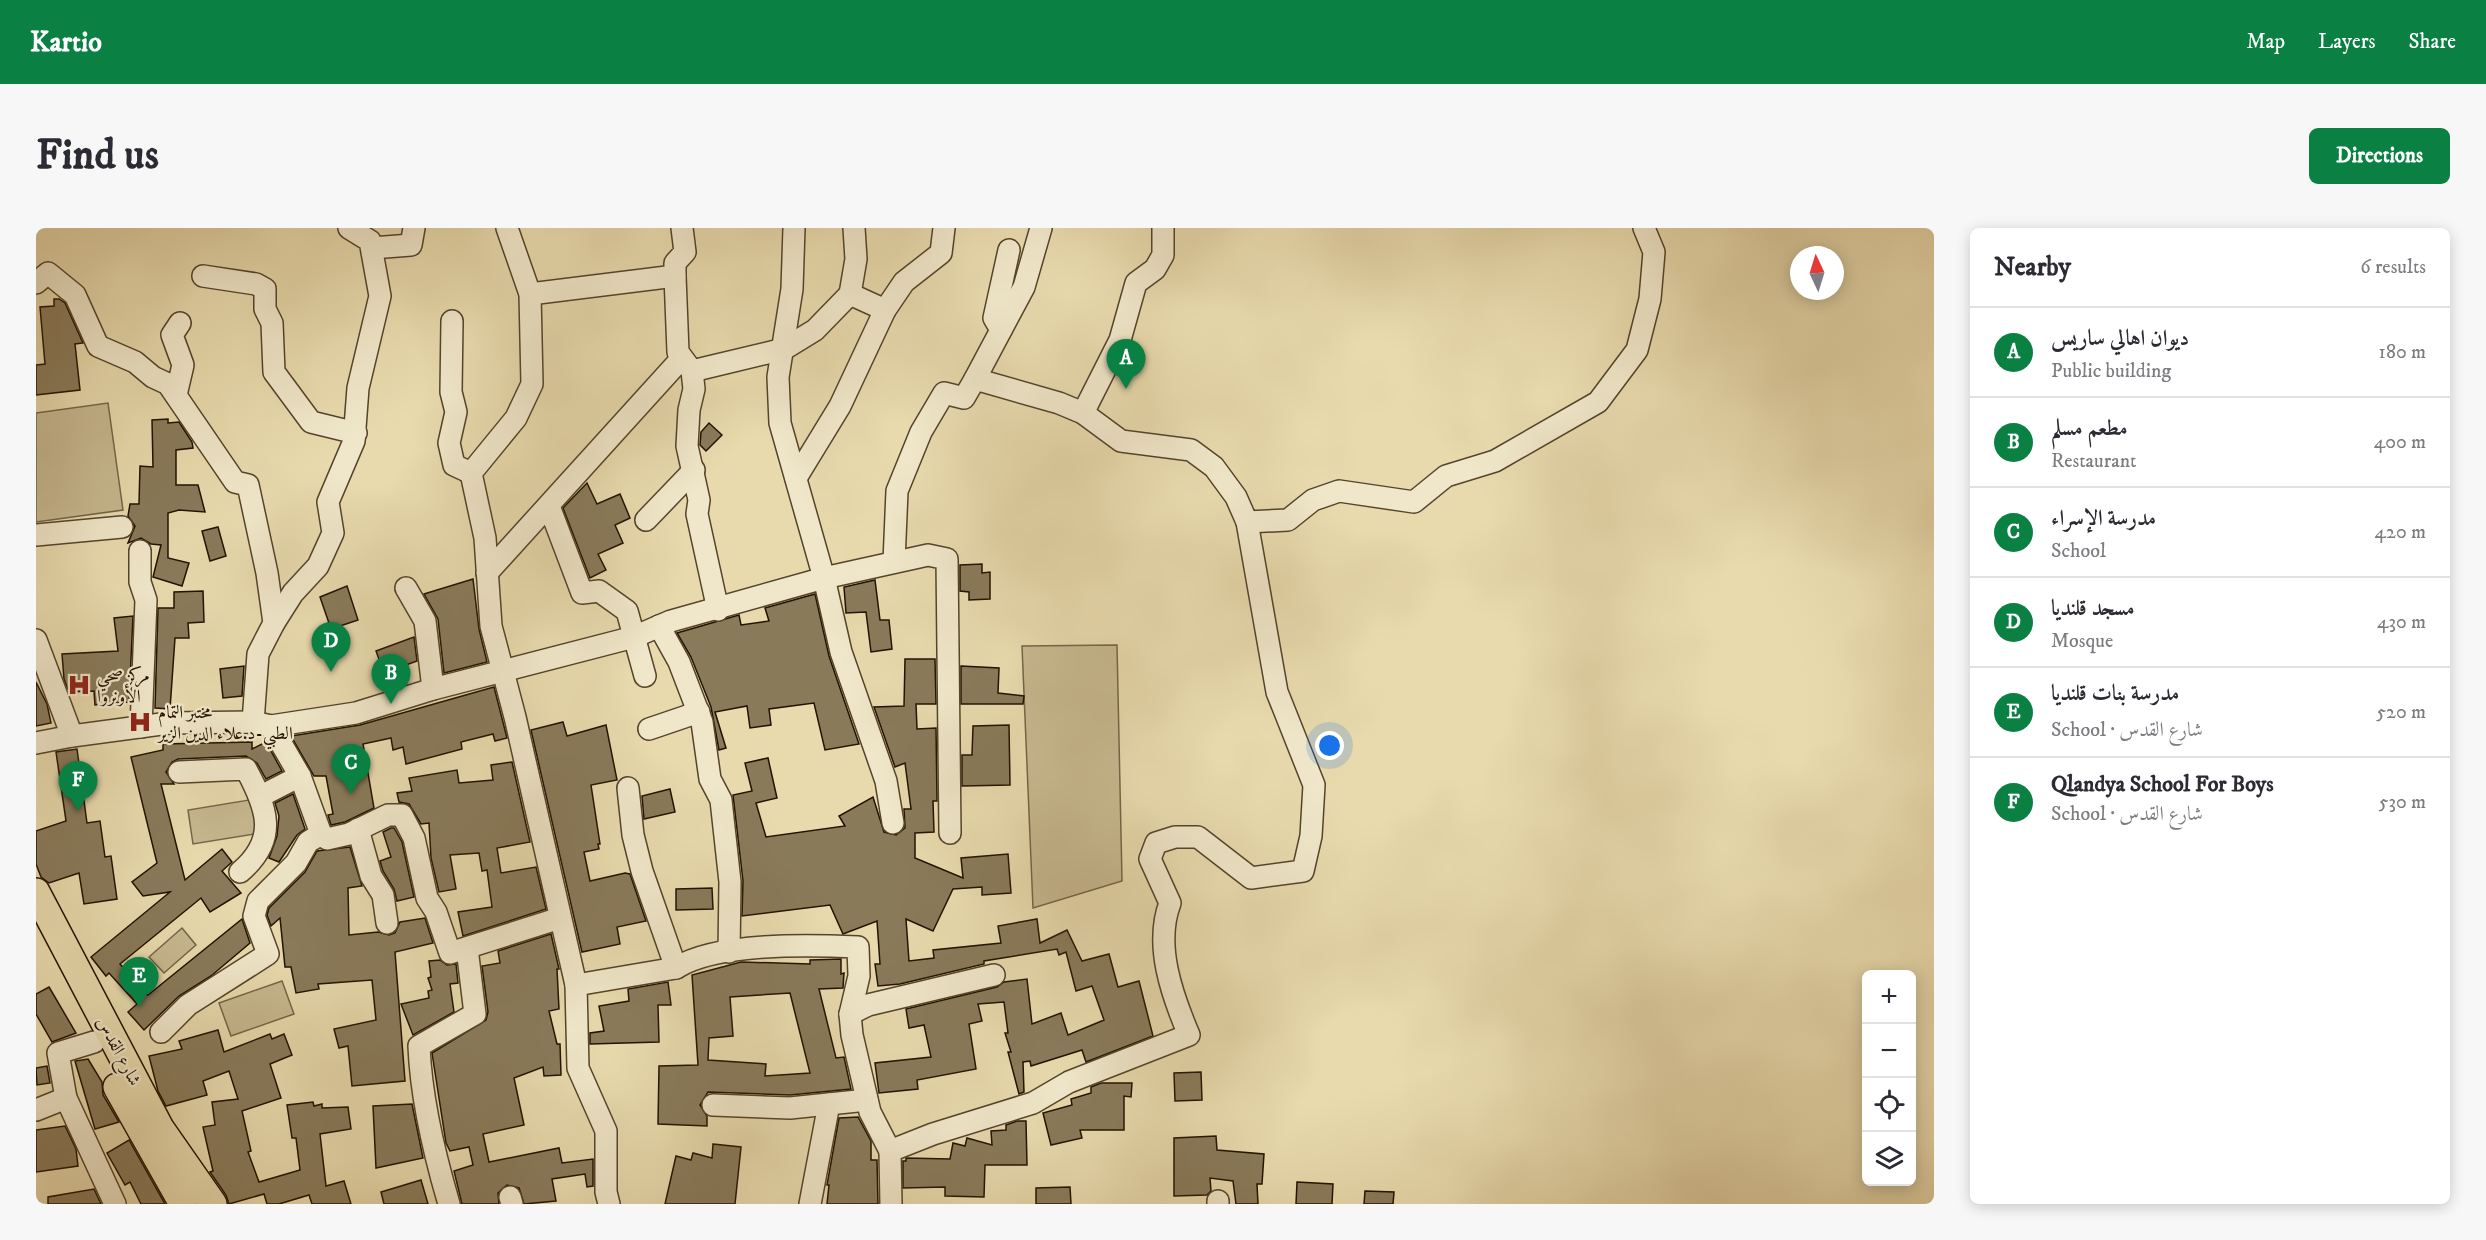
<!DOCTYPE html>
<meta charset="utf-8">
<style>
body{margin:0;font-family:"IM FELL DW Pica",Amiri,serif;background:#f7f7f7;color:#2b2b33}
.controls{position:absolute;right:18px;bottom:18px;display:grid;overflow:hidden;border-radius:9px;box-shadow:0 3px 15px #0003}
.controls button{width:54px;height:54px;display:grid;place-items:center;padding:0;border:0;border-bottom:2px solid #e1e1e2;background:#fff;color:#2b2b33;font:30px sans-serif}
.compass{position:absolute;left:1754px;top:18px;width:54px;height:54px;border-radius:50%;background:#fff;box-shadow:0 3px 15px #0003;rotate:356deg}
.you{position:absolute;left:1294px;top:518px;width:21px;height:21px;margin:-15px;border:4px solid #fff;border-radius:50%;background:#1a73e8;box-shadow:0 0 0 9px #1a73e833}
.badge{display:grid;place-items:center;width:39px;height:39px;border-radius:50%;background:#0b8043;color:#fff;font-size:20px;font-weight:700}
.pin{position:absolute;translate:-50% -50px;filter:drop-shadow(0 2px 3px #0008)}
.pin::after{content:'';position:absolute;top:32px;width:21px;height:18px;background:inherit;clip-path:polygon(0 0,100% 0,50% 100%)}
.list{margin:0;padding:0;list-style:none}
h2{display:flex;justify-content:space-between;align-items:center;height:78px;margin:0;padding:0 24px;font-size:26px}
h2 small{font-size:20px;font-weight:400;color:#7c7c81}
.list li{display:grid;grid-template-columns:39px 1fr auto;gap:18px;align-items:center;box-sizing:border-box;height:90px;padding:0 24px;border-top:2px solid #e1e1e2}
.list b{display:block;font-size:22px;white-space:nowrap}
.list p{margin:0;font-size:20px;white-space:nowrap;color:#7c7c81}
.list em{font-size:20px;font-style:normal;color:#7c7c81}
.icon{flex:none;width:33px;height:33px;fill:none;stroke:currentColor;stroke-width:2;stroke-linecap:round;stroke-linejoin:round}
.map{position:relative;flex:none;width:1898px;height:976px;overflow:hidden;border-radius:9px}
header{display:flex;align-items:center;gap:36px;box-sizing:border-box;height:84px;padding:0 30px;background:#0b8043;color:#fff}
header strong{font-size:28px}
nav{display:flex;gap:33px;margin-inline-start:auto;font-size:21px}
.intro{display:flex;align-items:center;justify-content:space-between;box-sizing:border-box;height:144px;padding:0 36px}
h1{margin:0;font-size:42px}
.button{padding:15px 27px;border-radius:9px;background:#0b8043;color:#fff;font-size:21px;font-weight:700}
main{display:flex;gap:36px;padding:0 36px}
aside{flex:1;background:#fff;border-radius:9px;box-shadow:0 3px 15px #0003}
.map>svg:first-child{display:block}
.green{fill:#c7b890;stroke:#756548;stroke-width:1.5}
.building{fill:#897a5a;stroke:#231200;stroke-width:1.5;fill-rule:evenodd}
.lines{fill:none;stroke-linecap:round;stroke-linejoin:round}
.minor-casing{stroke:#54442b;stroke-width:24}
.major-casing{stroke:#231200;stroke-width:30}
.minor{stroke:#f0e7ca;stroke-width:21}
.major{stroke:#e8daad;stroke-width:27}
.labels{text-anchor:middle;stroke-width:4.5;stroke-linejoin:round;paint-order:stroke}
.poi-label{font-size:18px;fill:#231200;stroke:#f0e7ca;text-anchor:start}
.street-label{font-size:18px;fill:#231200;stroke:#f0e7ca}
</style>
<header>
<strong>Kartio</strong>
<nav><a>Map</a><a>Layers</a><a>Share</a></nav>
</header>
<div class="intro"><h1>Find us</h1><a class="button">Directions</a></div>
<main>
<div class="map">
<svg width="1898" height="976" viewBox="0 0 1898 976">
<rect width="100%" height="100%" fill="#e8daad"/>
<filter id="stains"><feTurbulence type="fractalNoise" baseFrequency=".00333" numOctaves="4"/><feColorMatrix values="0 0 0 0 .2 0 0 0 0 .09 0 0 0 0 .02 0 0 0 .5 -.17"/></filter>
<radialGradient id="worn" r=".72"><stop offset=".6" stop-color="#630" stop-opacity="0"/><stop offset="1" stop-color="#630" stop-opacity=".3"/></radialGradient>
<g class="green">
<polygon points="72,175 87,282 0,294 0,185"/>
<polygon points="1081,417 1086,653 997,680 986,418"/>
<polygon points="219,571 224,605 157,616 152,582"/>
<polygon points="146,700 160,717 128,745 113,729"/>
<polygon points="246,753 258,786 195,808 183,775"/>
</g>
<g class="building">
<polygon points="18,71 23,71 29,75 47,115 39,116 44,162 0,167 0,137 9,136 4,79 18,78"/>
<polygon points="132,191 132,195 143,194 156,214 157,220 140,222 140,257 162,257 169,284 143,282 132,285 132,330 153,335 146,358 117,349 125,317 115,316 105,310 92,315 99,298 92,288 94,276 103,276 104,238 117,239 116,192"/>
<polygon points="673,195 686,207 670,223 664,217 665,204"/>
<polygon points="551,255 561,276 584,266 594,290 579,297 587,315 562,326 570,342 554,350 527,280"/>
<polygon points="182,299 190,328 174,333 166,303"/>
<polygon points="946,336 946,345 954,344 954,371 933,372 933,364 924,363 924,337"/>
<polygon points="437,351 443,401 451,434 408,445 402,391 388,366"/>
<polygon points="839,352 844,392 853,392 856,421 835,424 830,384 810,385 808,359"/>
<polygon points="311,358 322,392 295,401 284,369"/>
<polygon points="167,363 168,394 152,395 153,410 139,410 134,481 119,480 122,380 138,380 138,364"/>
<polygon points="779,366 793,428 823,516 789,522 778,475 733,481 735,497 714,500 711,478 679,484 690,520 683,522 675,479 655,429 641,405 703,387 705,397 733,393 729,380"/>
<polygon points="97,388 93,474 59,477 58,463 33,464 28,451 26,426 82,423 78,390"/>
<polygon points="378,409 381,433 348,445 340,423"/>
<polygon points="869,431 899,431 900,476 880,476 881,501 900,500 901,573 897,573 898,604 879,605 879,630 927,650 925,630 972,626 975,665 946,667 946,659 917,661 897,703 870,691 873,733 898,730 897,722 965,715 962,698 1001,691 1004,715 1031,702 1046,733 1073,726 1082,759 1103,753 1117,808 1050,834 1046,822 995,838 994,833 987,834 988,864 983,866 972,824 975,824 969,805 972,805 968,774 942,776 946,793 933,796 940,841 881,852 882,861 843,865 839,835 895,829 888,797 873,800 870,781 961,759 968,754 991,751 996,796 1025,785 1032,807 1068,792 1056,758 1040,763 1030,724 1023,727 1021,721 948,733 948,736 864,756 842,758 839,736 844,736 841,693 807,706 794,677 706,688 707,653 697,567 716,563 709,535 732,530 741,570 720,575 730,609 809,598 803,588 837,569 848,604 860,607 869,600 868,581 875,581 869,535 859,539 838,479 868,478"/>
<polygon points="208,438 206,468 187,470 184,441"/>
<polygon points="925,438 963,440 962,465 988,468 987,476 925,476"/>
<polygon points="0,454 11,476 15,495 0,498"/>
<polygon points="458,459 471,510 459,513 457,506 425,514 426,521 370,536 367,519 357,522 355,510 327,516 338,580 309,594 295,597 292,587 297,586 290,548 278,548 255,508 324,497"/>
<polygon points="527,494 531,508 570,497 581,552 555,557 564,616 562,616 563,621 548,624 554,653 589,645 594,646 610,693 581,699 584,716 546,724 495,502"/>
<polygon points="973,497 974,557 926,558 926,527 936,527 937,498"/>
<polygon points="216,514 216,521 230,514 246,543 230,551 221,535 210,528 142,531 136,534 130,544 138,556 125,556 149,652 186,621 196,634 186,643 205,665 174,684 165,670 84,736 112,767 206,691 214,715 175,748 143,768 108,802 92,784 101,776 73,745 70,748 55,729 134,664 107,668 96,654 121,635 95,529 127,522 127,516"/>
<polygon points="41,521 51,595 64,593 69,629 75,628 81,671 48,676 43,645 13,655 5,649 0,636 0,603 30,593 20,524"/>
<polygon points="476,534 494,614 461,620 465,645 500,639 510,681 427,708 422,684 456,679 451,642 446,643 443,625 414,627 420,661 403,664 395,630 393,595 385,596 373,576 363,574 361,565 376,563 373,550 421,542 423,555 457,552 455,537"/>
<polygon points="634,561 639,584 608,591 606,568"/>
<polygon points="257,566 269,601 261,607 243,634 233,630 241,608 243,588 239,575"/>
<polygon points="355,600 358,600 366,614 378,669 361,673 358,661 347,643 344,633 355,629 347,604"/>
<polygon points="314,619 326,658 312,660 313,707 342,704 353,707 359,705 364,694 389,690 397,715 359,724 369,853 316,858 312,818 303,820 298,801 340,792 336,752 282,756 283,761 260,765 255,739 249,739 244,690 235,698 231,687 233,680 269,644 281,623"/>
<polygon points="676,660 677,681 640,682 640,661"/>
<polygon points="515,706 523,741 521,741 523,781 513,783 521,816 524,816 525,847 508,848 507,839 478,850 488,897 447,906 453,934 523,920 526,935 557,931 557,958 551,959 549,946 516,951 520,973 488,976 483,960 471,957 462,965 463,976 426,976 418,943 437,937 433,919 414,923 410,915 396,825 450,792 452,784 446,738 464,735 462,723"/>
<path d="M805,731V746L808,745L807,760L783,761L800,830L808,829L815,861L754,867L672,864L664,877L671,888V898L622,896L623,838L662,837L656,747L705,734L774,736V732ZM754,765L774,845L729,848L730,836L672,832L673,810L697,808L694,769Z"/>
<polygon points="404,732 411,737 420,736 422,755 414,756 418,784 377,807 365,776 393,770 392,763 396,762 392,750 395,749 393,733"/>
<polygon points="632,754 635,777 622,777 623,814 554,816 554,805 568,803 563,778 593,773 592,761"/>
<polygon points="13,759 40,805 16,814 0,786 0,766"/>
<polygon points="182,802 188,824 234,806 236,811 248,806 256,827 234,836 245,870 206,883 215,923 212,924 223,954 264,942 260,910 256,910 251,877 277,874 278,878 286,876 286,880 312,879 315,901 284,906 290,958 308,953 315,976 276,976 273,967 243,976 231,976 228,966 193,976 190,967 174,944 177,943 167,899 179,897 176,874 202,871 193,843 167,853 171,867 130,878 122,863 113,828 146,821 143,813"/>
<polygon points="52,831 66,854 67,867 83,894 59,901 39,833"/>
<polygon points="11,838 14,855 1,857 0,840"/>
<polygon points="1165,844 1166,872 1139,873 1138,845"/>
<polygon points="1065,855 1096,855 1095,869 1088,868 1088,902 1044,902 1046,910 1015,917 1007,885 1036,877 1035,871 1055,865 1055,859"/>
<polygon points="376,876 387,930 340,940 337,878"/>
<polygon points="822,889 835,913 835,932 841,932 842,976 791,976 793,957 791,957 803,890"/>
<polygon points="981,893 990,893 991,937 949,937 948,969 909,968 909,959 867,960 867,933 870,933 870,930 914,931 917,915 929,918 931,910 956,917 955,903 970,902 970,897"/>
<polygon points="29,898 40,921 42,938 0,944 0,902"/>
<polygon points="1180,908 1181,922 1228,926 1226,956 1221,956 1222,976 1200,976 1197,953 1174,950 1175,963 1171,967 1138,968 1138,910"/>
<polygon points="93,912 129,976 105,976 94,954 89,957 71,925"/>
<polygon points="677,916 705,919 699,976 629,976 640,928 655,932 657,925 676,930"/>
<polygon points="385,952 392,976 348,976 345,964"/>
<polygon points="1261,954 1297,956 1296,976 1260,976"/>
<polygon points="1034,959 1035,976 1000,976 1000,960"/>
<polygon points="58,961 65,976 12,976 12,969"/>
<polygon points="1329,963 1358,964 1357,976 1328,976"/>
</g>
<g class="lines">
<g class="minor-casing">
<g id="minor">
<polyline points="471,0 494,66 496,156 480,190 435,245 449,310 455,398 479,489 540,757 542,840 570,903 570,964 573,976"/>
<polyline points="646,0 649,24 639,35 639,48 642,124 656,143 658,161 653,182 651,218 663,272 661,286 682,382"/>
<polyline points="758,0 756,61 742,149 744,195 788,350 805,424 850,553 857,595"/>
<polyline points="336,20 375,17 378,0"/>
<polyline points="167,48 220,56 229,61 229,81 236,95 238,144 275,194 320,205"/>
<polyline points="0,55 12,45 39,67 62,118 99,134 117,149 132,156 199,254 212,257 231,345 238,395 222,426 217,494"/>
<polyline points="494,66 639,48"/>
<polyline points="814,66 820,31 818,0"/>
<polyline points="416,93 415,164 420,184 413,215 418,237 435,245"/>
<polyline points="965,102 958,90 973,22"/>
<polyline points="656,143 748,121 779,102 814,66 849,82"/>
<polyline points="939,151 988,59 1005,0"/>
<polyline points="140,167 147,137 136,107 144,95"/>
<polyline points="1047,185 1084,112 1100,55 1119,41 1127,27 1127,0"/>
<polyline points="760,250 804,178 849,82 868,54 905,25 908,0"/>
<polyline points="513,278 546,365 563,363 591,383 609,448"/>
<polyline points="610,292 658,242"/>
<polyline points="0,307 86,299"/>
<polyline points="104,323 104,354 110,372 105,499"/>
<polyline points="858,334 861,263 885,204 908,165 928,170 939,151 1023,175 1047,185 1085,213 1155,222 1178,239 1200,269 1211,294 1252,292 1277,272 1303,263 1378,274 1410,248 1459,233 1562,174 1601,122 1614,71 1618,24 1608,0"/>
<polyline points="451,345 645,131"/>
<polyline points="370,360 389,393 397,461"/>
<polyline points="238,395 257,365 282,338 297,305 292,274 318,213 322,160 344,68 334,13 313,0"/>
<polyline points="623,398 643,434 666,494 674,551 685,572 694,654 693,724"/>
<polyline points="0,412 36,508"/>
<polyline points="613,501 663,484"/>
<polyline points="0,515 36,508 133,495 217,494 235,498 320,485 397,461 598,409 635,393 788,350 892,327 911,331 914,605"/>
<path d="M143,544L210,541C231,580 243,611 204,644"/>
<polyline points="592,560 597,607 606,643 640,740"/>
<polyline points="225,568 264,548"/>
<polyline points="322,601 335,648 347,667 351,695"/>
<polyline points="285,606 291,611 313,606 352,587 366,587 378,610 391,670 400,684 414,725 524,690"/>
<path d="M540,757L640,740C681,714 774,717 822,719L823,748L814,786L816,807L834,884L854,923"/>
<polyline points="814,786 832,777 958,747"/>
<polyline points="125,804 152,777 232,726 218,688 222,673 260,635 272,614 285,606 264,548 235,498"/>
<polyline points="58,814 22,825 30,870 79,976"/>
<polyline points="677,877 754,880 831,872"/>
<polyline points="0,882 30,870"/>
<polyline points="474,969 476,976"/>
<polyline points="1182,973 1182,976"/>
<path d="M413,976C398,925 385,871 383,818L439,786L431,720"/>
<polyline points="774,976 793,876"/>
<path d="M855,976L854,923L897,906L997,875L1033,854L1153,807C1136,767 1118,717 1134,675L1114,631L1120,615L1139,609H1162L1215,650L1267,643L1275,608L1278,557L1241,464L1211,294"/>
</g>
</g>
<g class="major-casing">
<g id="major">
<polyline points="0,664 124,900 177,976"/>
<polyline points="81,859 147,976"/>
</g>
</g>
<use href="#minor" class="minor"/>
<use href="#major" class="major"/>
</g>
<defs>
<g id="hospital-bare" transform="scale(1.8)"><path d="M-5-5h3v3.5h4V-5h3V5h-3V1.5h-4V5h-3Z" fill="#8f2418" stroke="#f0e7ca" stroke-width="2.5" paint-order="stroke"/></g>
</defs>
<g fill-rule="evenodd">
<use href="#hospital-bare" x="43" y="457"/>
<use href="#hospital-bare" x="104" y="494"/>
</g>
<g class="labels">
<g class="poi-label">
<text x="61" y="453">مركز صحي<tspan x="61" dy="21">الأونروا</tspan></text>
<text x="122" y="490">مختبر التمام<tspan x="122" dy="21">الطبي-د.علاء الدين الزير</tspan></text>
</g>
<g class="street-label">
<text transform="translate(83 823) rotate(62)" y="6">شارع القدس</text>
</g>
</g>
<rect width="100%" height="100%" filter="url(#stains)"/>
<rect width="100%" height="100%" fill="url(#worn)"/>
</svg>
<div class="controls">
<button>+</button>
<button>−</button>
<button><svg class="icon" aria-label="locate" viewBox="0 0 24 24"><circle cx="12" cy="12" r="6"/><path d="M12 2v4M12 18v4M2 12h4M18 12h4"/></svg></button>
<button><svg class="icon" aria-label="layers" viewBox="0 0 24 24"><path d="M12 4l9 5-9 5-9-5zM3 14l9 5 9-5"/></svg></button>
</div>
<svg class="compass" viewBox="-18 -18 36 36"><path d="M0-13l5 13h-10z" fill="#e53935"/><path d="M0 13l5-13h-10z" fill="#7c7c81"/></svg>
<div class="you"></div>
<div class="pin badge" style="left:1090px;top:161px">A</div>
<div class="pin badge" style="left:355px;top:476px">B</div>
<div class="pin badge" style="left:315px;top:566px">C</div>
<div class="pin badge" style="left:295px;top:444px">D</div>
<div class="pin badge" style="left:103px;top:779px">E</div>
<div class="pin badge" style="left:42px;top:583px">F</div>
</div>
<aside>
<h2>Nearby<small>6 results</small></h2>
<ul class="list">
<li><span class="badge">A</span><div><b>ديوان اهالي ساريس</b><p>Public building</p></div><em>180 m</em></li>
<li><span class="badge">B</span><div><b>مطعم مسلم</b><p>Restaurant</p></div><em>400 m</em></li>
<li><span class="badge">C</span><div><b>مدرسة الإسراء</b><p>School</p></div><em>420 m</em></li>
<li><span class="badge">D</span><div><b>مسجد قلنديا</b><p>Mosque</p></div><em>430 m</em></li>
<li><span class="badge">E</span><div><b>مدرسة بنات قلنديا</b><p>School · شارع القدس</p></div><em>520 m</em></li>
<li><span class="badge">F</span><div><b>Qlandya School For Boys</b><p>School · شارع القدس</p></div><em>530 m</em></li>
</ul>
</aside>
</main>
